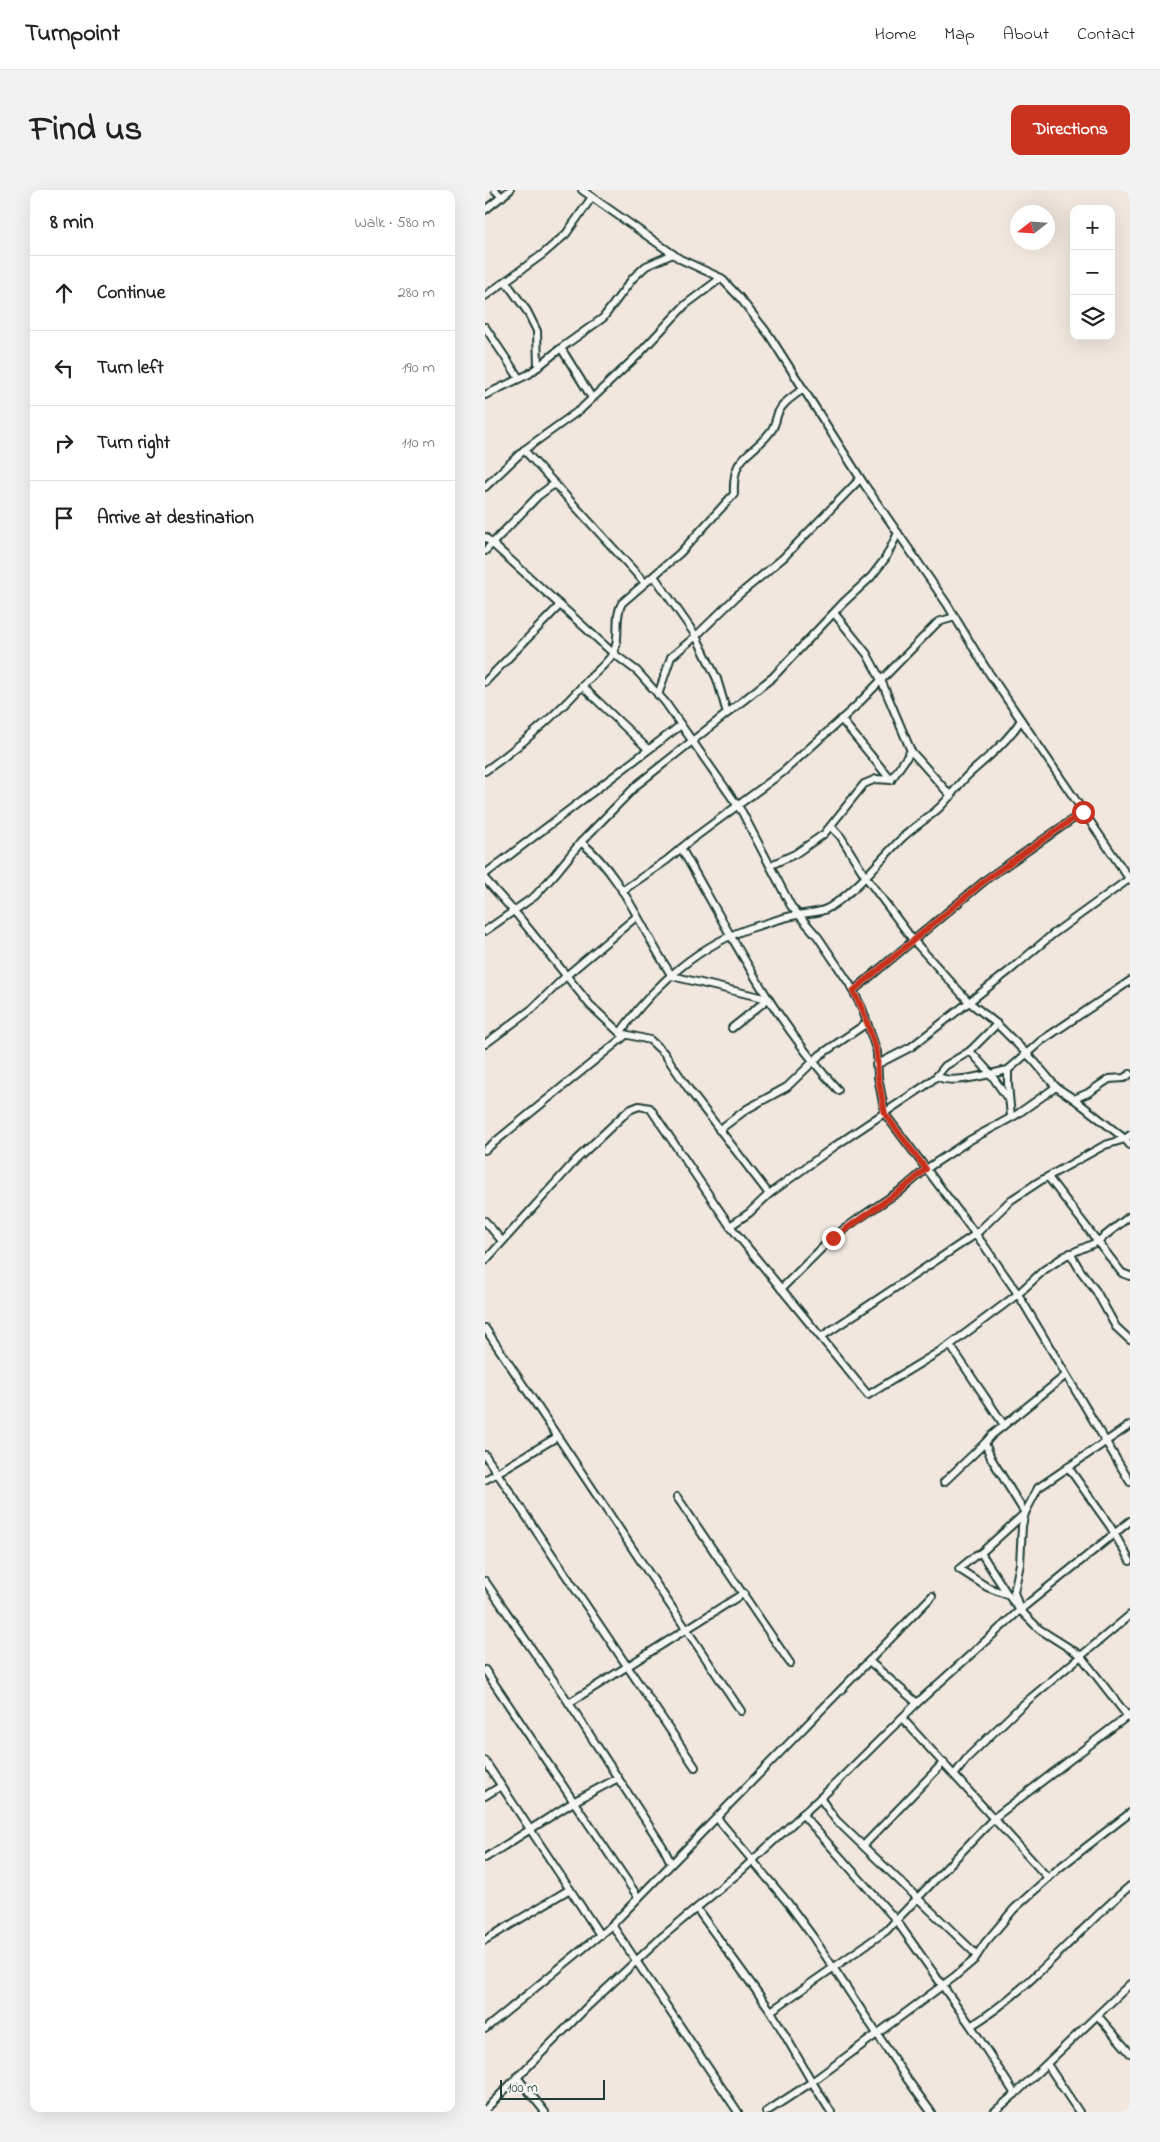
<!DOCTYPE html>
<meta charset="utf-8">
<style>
body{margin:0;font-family:"Indie Flower",sans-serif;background:#f2f2f2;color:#222}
.controls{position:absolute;right:15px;top:15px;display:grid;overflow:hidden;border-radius:10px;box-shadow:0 5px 20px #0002}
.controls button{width:45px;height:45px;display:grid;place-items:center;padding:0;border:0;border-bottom:1px solid #e0e0e0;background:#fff;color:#222;font:25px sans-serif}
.compass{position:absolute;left:525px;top:15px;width:45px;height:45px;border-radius:50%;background:#fff;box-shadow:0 5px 20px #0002;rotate:253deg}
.scale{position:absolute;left:15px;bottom:12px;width:105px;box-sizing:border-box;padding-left:5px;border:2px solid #1f3d34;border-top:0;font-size:14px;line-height:18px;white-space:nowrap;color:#1f3d34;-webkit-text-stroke:4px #f6f6f2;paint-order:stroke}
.stop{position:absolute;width:15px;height:15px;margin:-11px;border:4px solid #c8321e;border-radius:50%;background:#fff}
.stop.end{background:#c8321e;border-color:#fff;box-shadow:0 1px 5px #0008}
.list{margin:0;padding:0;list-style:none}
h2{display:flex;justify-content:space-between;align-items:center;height:65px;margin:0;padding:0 20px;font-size:21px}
h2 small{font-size:16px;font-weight:400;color:#767676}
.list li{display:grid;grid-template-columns:32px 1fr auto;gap:15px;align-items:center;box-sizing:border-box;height:75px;padding:0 20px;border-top:1px solid #e0e0e0}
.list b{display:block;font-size:19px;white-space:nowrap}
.list em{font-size:16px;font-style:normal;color:#767676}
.icon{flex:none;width:28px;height:28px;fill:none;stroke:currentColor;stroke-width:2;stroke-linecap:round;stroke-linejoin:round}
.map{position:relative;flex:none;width:645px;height:1922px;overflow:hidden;border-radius:10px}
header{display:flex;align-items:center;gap:30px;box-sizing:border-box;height:70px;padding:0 25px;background:#fff;border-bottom:1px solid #e0e0e0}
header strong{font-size:24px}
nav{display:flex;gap:28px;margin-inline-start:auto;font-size:18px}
.intro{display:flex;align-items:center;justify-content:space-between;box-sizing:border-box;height:120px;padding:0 30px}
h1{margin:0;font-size:35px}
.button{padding:12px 22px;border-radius:10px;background:#c8321e;color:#fff;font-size:18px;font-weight:700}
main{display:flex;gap:30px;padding:0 30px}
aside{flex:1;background:#fff;border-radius:10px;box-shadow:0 5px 20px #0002}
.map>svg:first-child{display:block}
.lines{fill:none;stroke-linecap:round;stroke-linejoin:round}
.street-casing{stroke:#1f3d34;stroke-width:10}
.street{stroke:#f6f6f2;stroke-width:6}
.route{stroke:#c8321e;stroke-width:6}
</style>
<header>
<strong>Turnpoint</strong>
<nav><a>Home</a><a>Map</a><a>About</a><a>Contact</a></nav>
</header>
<div class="intro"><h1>Find us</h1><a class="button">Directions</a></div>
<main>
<aside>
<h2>8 min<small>Walk · 580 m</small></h2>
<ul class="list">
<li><svg class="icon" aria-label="ahead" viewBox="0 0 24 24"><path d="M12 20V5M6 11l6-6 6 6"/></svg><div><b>Continue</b></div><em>280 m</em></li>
<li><svg class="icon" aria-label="left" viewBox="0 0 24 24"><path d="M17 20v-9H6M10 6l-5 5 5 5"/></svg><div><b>Turn left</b></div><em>190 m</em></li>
<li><svg class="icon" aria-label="right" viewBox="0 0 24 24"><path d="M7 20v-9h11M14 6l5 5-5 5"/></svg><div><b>Turn right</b></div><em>110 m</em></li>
<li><svg class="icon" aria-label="arrive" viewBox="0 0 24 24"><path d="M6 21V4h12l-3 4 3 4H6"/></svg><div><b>Arrive at destination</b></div></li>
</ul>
</aside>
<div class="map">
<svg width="645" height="1922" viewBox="0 0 645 1922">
<rect width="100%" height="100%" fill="#f1e7de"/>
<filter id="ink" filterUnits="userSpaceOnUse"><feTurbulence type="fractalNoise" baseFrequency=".02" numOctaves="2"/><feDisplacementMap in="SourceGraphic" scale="10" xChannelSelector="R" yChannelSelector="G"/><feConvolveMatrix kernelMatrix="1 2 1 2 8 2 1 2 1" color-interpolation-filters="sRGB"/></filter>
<g filter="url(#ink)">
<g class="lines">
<g class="street-casing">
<g id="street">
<polyline points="10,0 17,7"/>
<polyline points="97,0 195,69 236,88 255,108 284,145 379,294 462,414 500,477 645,690"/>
<polyline points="0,20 25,0"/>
<polyline points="21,92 42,121 52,141 53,177"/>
<polyline points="0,106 58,64 81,44 107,7"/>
<polyline points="0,137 34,188"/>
<polyline points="76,158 107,208"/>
<polyline points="0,205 44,184 76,158 118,128 148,88 161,76 188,64"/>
<polyline points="39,260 160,393"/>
<polyline points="0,297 39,260 96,219 153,165 200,115 236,88"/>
<polyline points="0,347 128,463 152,481 180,512 257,622 306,716 333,747 364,793 377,818 392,862 393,887 400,924 498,1054 533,1104 645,1292"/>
<polyline points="0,361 53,306 69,294"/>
<polyline points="169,386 211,446 232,489 242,523"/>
<polyline points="349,423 382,464 396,490 426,561 466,606"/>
<polyline points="0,492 75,415"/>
<polyline points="97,496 163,559"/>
<polyline points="173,505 186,467 211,446 250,408 298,368 375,289"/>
<polyline points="356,529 406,590 426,561"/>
<path d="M0,581C38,554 72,524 103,490C111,482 121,474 127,465C137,450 128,428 137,413L195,363L249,304C247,263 266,268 286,241C290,236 291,228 293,223C298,212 309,206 318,199"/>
<polyline points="346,636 356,647 380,686 428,750 484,812 512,834 549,871 571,897"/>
<path d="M96,652C138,686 157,741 187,786L283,809"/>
<path d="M196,658C244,741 287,829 353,900"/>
<polyline points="286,675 310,664 339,644 379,594 391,589 406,590"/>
<polyline points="0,684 196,535"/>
<polyline points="0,689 34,727 105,815 135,843 165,850 179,863 205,901 284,1004"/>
<polyline points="137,701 182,670 206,650 298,582 370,517 453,432 470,427"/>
<polyline points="0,741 50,706 70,684 96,652 153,594 288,487 358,413 386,387 400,369 413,343"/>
<polyline points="368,801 503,688 598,622"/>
<polyline points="247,838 283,809"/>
<path d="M135,843C168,796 216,752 272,736C286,732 299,727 312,725C325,722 334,724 345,717C372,700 393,672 416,649C427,638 442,629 454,618C465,608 473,594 484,584C502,568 523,551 536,530"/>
<polyline points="0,854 47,819 81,786 151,727"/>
<polyline points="485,861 505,883 523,909"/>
<polyline points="391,875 426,857 524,781 568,744 644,689"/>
<path d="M452,886C466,896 507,883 523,880"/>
<polyline points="589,909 640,949 645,945"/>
<polyline points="526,927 523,894 523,880 556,851 645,791"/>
<polyline points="234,940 262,919 302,897 335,865 382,833"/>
<polyline points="0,960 141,845"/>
<polyline points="563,987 637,1083 645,1086"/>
<polyline points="0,1031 17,1051"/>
<polyline points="245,1036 264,1023 284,1004 350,956 441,895 452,886 460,876 485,861 512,834"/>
<polyline points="585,1063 595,1080 611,1101 631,1137 645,1150"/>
<polyline points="0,1071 91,970 128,935 144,920 154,916 165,918 245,1036 383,1205 465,1155 533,1104 559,1080 580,1066 612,1052 645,1026"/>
<polyline points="296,1099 348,1047 376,1027 419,998 441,979 485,950 531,925 571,897 589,909 603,903 624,889 639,888 645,884"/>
<polyline points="0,1138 256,1521"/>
<polyline points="336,1147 491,1044 526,1010 555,991 620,955 640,949 645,955"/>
<polyline points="465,1155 519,1235"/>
<polyline points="0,1265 210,1577"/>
<polyline points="583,1277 625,1336 645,1371"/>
<polyline points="0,1290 72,1247"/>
<polyline points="459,1292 500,1253"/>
<polyline points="192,1307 305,1473"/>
<polyline points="496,1363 523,1405 535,1420 554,1439 595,1465 644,1528"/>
<polyline points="0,1391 84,1513 178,1657 186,1673"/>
<polyline points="523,1405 502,1397 474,1379 491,1365 496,1363 540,1323 506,1268 500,1253 507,1245 581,1185"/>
<polyline points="535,1420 529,1402 535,1374 537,1336 540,1323 553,1298 645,1235"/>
<polyline points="384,1471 447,1406"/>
<polyline points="0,1480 153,1707"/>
<polyline points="84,1513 259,1403"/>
<polyline points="417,1528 563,1688"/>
<polyline points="0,1571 115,1745"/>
<polyline points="470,1584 483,1567 535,1517 645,1425"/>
<polyline points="0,1606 16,1596"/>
<polyline points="335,1608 351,1630 492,1765"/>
<polyline points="317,1624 411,1730 486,1836 530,1904"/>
<polyline points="232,1628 303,1713 328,1747 420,1886 446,1922"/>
<polyline points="379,1655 459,1572"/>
<polyline points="0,1668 90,1611 133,1588"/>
<polyline points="212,1719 286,1821 327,1892 346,1922"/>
<polyline points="127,1735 253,1922"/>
<polyline points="0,1750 85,1699"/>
<polyline points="286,1821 401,1741 509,1628 645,1524"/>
<polyline points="613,1826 645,1863"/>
<path d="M486,1836C546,1799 591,1741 645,1696"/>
<polyline points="0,1839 127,1735 384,1471 432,1513"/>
<polyline points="562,1874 594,1922"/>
<polyline points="32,1887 60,1922"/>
<polyline points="0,1920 104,1815 178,1746 256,1681 344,1600 432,1513 535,1420 645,1331"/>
<polyline points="281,1922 327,1892 469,1787 489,1770 500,1753 529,1719 574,1678 645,1623"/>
<polyline points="509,1922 530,1904 645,1794"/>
</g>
</g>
<use href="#street" class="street"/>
</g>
</g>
<g class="lines" filter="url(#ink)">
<polyline class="route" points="348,1048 419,998 441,979 400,924 393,887 392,862 377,818 368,801 503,688 598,622"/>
</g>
</svg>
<div class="controls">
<button>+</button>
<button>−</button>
<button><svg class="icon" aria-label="layers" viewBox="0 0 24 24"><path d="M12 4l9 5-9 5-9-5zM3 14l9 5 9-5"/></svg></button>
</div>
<svg class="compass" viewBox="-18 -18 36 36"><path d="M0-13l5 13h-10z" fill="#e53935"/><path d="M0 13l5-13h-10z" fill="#767676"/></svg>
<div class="scale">100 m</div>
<div class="stop" style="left:598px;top:622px"></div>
<div class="stop end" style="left:348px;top:1048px"></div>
</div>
</main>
